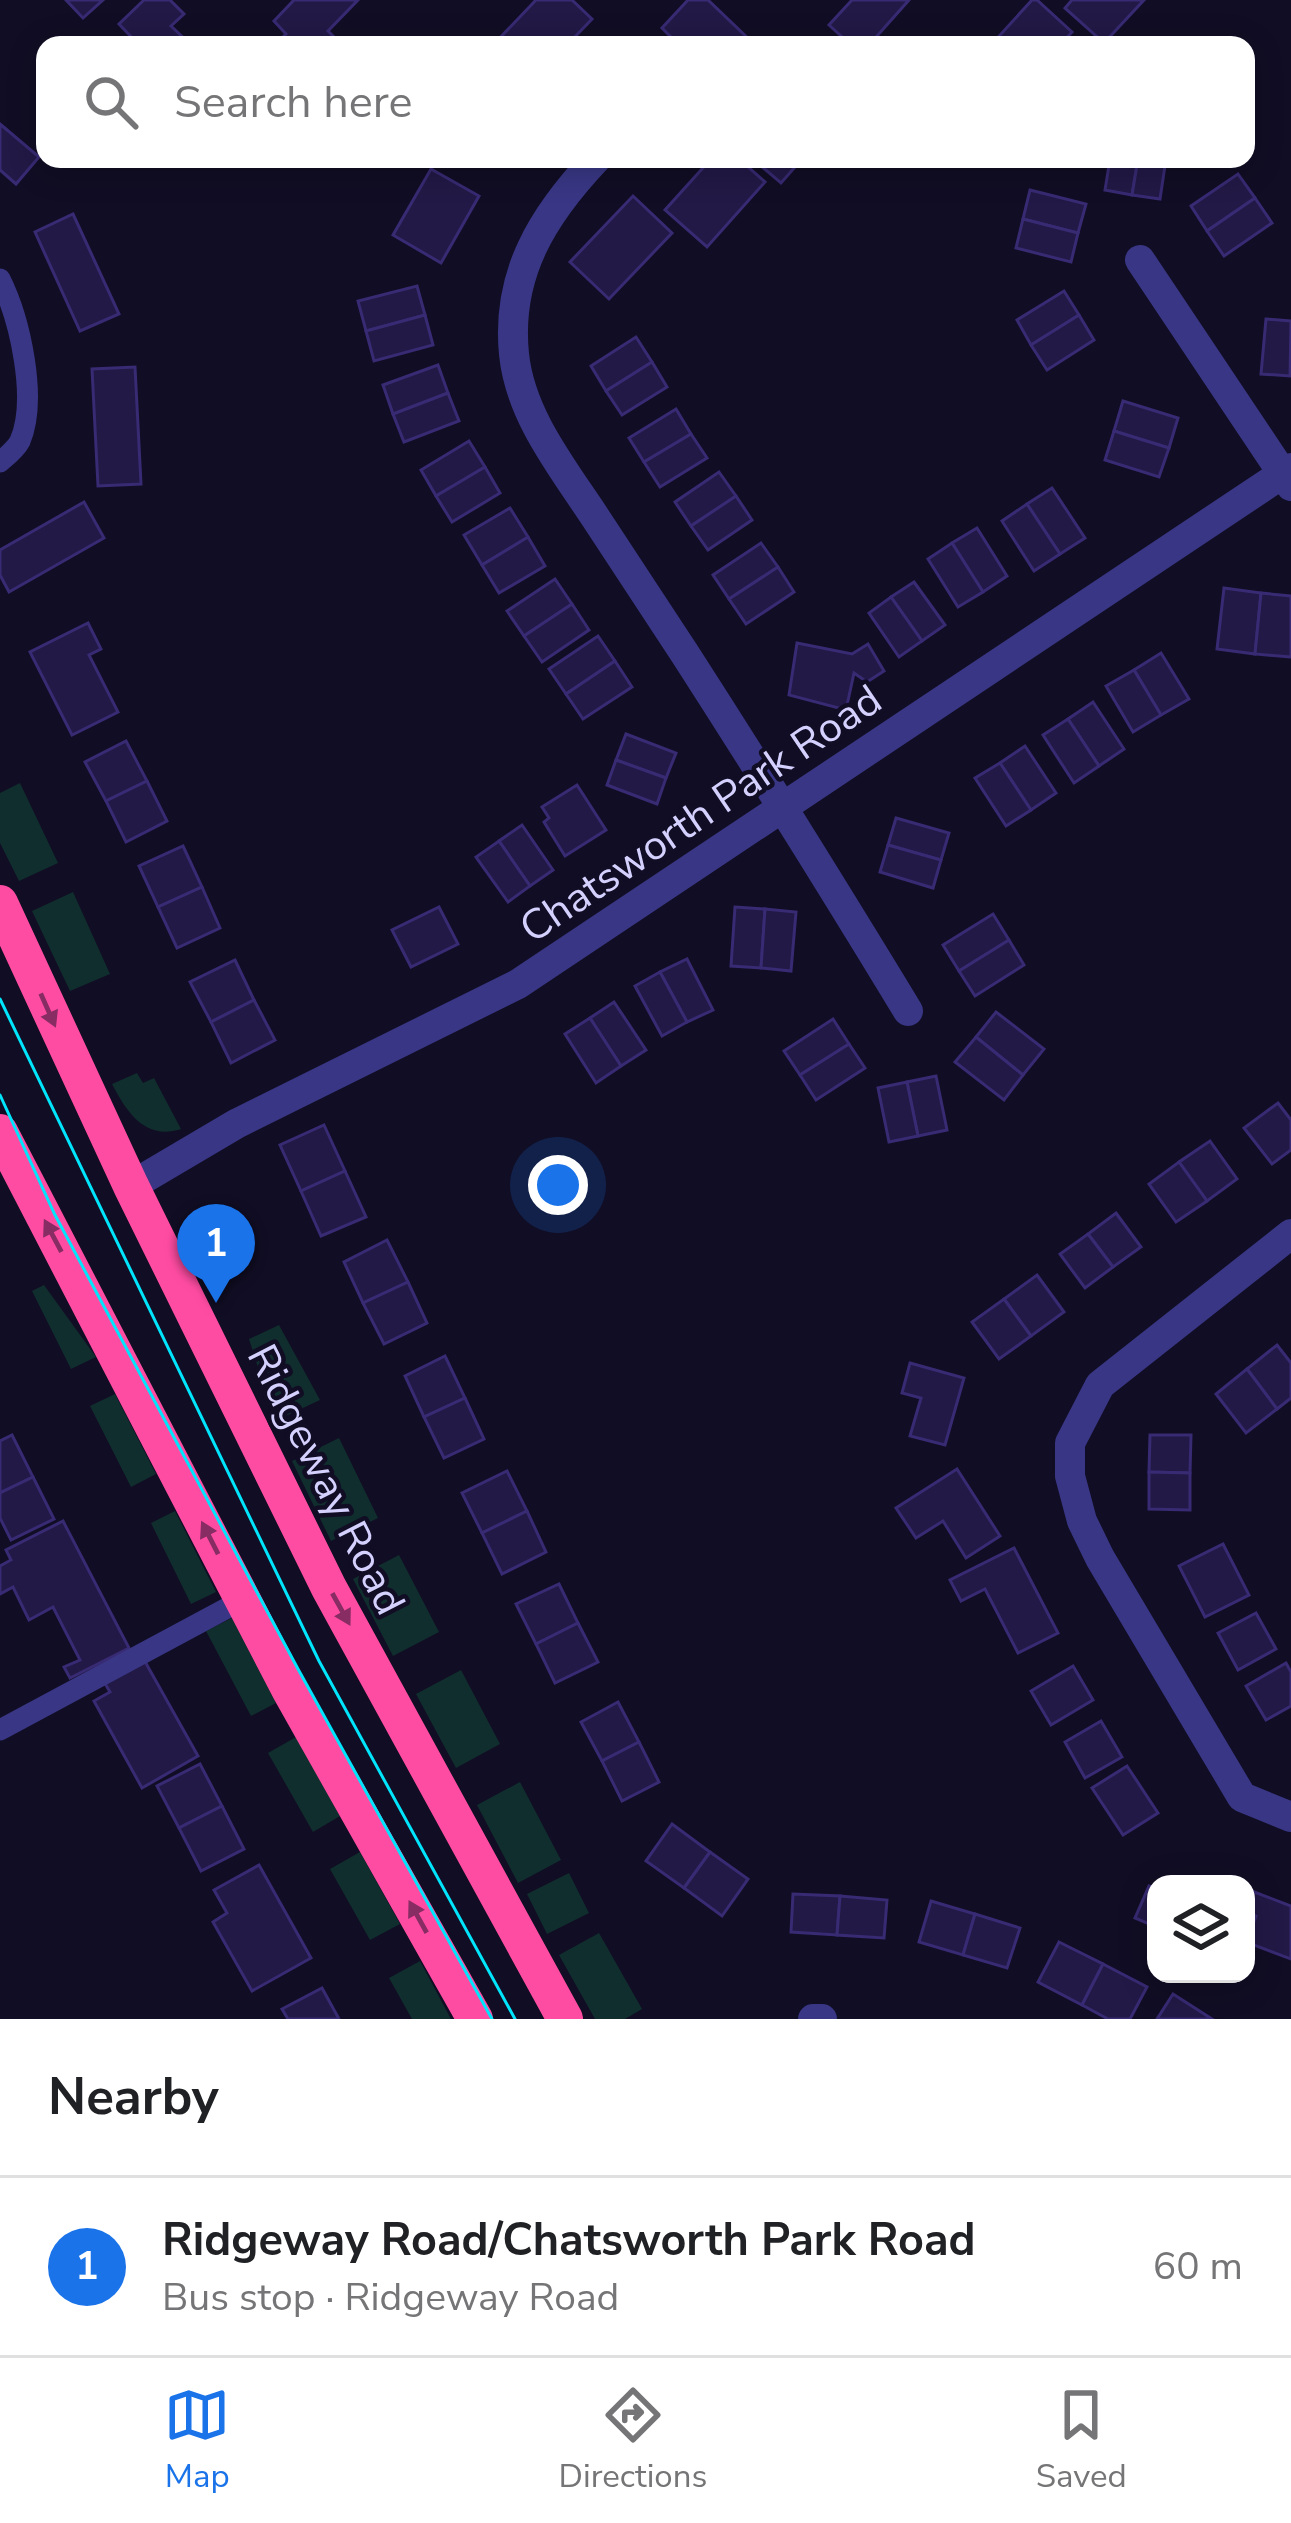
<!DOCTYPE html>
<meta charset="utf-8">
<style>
body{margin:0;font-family:"Nunito Sans",sans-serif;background:#f2f2f2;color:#202124}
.controls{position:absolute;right:36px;bottom:36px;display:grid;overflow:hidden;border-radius:24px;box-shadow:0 6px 30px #0003}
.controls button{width:108px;height:108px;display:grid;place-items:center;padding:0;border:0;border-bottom:3px solid #e0e0e0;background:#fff;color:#202124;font:60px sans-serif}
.you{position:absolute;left:558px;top:1185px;width:42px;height:42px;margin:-30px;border:9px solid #fff;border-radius:50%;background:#1a73e8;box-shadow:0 0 0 18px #1a73e833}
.badge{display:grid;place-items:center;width:78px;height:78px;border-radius:50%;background:#1a73e8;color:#fff;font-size:39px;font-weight:700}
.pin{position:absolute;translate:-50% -99px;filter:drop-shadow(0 3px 6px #0008)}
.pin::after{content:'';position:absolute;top:63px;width:42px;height:36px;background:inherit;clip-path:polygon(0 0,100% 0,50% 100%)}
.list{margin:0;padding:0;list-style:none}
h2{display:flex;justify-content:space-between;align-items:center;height:156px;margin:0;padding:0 48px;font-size:51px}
h2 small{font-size:39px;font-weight:400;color:#757577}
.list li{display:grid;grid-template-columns:78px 1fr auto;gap:36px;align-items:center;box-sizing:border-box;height:180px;padding:0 48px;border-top:3px solid #e0e0e0}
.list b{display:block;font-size:45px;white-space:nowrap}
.list p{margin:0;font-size:39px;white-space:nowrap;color:#757577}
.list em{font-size:39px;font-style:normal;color:#757577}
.icon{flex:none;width:66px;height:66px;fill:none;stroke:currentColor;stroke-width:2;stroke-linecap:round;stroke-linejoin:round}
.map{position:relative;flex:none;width:1291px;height:2019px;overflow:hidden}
.search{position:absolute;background:#fff;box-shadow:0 6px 30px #0003;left:36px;right:36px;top:36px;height:132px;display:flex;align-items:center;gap:30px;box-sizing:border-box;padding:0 42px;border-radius:24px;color:#757577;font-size:45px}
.sheet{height:336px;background:#fff}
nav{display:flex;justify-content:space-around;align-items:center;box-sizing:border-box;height:168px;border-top:3px solid #e0e0e0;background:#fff;font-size:33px;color:#757577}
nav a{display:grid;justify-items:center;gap:6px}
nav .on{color:#1a73e8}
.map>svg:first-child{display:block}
.green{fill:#102e2d}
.building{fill:#221946;stroke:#382a73;stroke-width:3}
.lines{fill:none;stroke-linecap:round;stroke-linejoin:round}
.lane{stroke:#393785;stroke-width:21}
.street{stroke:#393785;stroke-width:30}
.highway{stroke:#ff4ca3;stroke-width:36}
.tram{stroke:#00e5fc;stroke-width:3}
.oneway{fill:#882c64}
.labels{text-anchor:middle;stroke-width:9;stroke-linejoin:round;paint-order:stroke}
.street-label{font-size:42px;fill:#d5d1ff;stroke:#110d24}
</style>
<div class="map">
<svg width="1291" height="2019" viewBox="0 0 1291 2019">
<rect width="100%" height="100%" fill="#110d24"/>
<g class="green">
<polygon points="20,783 58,863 19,881 0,843 0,793"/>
<polygon points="73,892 110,974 70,991 32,911"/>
<path d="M137,1073L143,1083L154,1078L181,1129C145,1141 126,1111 112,1084Z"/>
<polygon points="44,1285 96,1357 71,1369 32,1291"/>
<polygon points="279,1325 320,1400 275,1421 249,1339"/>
<polygon points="115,1394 156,1474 131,1487 90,1406"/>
<polygon points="339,1438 378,1518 331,1541 292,1461"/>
<polygon points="175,1511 216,1592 191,1604 151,1523"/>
<polygon points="399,1555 439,1632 393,1656 353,1579"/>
<polygon points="232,1618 276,1703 251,1716 206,1631"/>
<polygon points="461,1670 500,1744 456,1768 416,1694"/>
<polygon points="296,1737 340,1816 313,1832 268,1753"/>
<polygon points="520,1782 561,1860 518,1883 477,1805"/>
<polygon points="360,1852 400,1924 370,1940 330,1869"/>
<polygon points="569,1873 589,1913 547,1934 527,1894"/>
<polygon points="599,1933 642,2009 625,2019 595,2019 559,1955"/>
<polygon points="420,1961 451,2019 412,2019 389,1978"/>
</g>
<g class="building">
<polygon points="66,0 103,0 83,18"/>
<polygon points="144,0 170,0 184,14 171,26 191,45 139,45 119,24"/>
<polygon points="294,0 358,0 328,31 342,45 275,45 286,34 274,21"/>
<polygon points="536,0 572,0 592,19 567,45 493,45"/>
<polygon points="688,0 708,0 755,45 679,45 662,28"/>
<polygon points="852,0 909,0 869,45 851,45 829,25"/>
<polygon points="1032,0 1037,0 1072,32 1060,45 991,45"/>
<polygon points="1072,0 1144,0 1104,43 1065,8"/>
<polygon points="0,124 39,157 16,184 0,170"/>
<polygon points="711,159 739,159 765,182 707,247 665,210"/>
<polygon points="753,159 802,159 781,183"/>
<polygon points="1110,159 1138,159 1132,195 1105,190"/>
<polygon points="1138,159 1166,159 1160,199 1132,195"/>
<polygon points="431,169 479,196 441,263 393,235"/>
<polygon points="1238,174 1255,198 1207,231 1191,206"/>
<polygon points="1030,190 1086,204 1078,233 1023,219"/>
<polygon points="633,196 672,233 609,299 570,262"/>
<polygon points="1255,198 1272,223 1224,256 1207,231"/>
<polygon points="73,214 119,314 80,331 35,232"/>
<polygon points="1023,219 1078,233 1071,262 1016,248"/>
<polygon points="417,286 425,315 366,331 358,301"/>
<polygon points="1064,291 1079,315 1031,345 1017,320"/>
<polygon points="425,315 433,345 374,361 366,331"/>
<polygon points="1079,315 1094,340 1047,370 1031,345"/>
<polygon points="1266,319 1291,321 1290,376 1261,374"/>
<polygon points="636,337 652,362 606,391 591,366"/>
<polygon points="652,362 667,387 622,415 606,391"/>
<polygon points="438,365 448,393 393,414 383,385"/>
<polygon points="135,367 141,484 98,486 92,369"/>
<polygon points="448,393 459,421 404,442 393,414"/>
<polygon points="1123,401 1178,418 1169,448 1114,431"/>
<polygon points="676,409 691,434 644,462 629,438"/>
<polygon points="1114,431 1169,448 1159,477 1105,460"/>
<polygon points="691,434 707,458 660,487 644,462"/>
<polygon points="469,441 485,467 436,496 421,470"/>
<polygon points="485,467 500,493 452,522 436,496"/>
<polygon points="719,472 736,496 691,526 675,502"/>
<polygon points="1052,488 1085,538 1060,554 1027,504"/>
<polygon points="736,496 752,520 708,550 691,526"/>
<polygon points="84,502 104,538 9,592 0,575 0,550"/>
<polygon points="1027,504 1060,554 1034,571 1002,521"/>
<polygon points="510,508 528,537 482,565 464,535"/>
<polygon points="977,528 1007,576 983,592 952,543"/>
<polygon points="528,537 545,566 499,593 482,565"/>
<polygon points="761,543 778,567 729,599 713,575"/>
<polygon points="952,543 983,592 958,607 928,559"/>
<polygon points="778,567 794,592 746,624 729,599"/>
<polygon points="555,579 572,604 524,636 507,611"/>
<polygon points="914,582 945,625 922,641 891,597"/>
<polygon points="1224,588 1261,593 1255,654 1217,649"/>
<polygon points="1261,593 1291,596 1291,657 1255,654"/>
<polygon points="891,597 922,641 899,657 869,613"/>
<polygon points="572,604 589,630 542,662 524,636"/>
<polygon points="88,623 101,649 89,655 118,712 72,735 30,652"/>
<polygon points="598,636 615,661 566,694 549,669"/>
<polygon points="797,643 852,654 868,644 884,671 867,682 854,673 846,710 789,695"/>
<polygon points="1161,653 1189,699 1161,715 1134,670"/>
<polygon points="615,661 632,687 583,719 566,694"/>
<polygon points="1134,670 1161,715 1133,732 1106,686"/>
<polygon points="1093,702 1124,749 1099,766 1068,719"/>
<polygon points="1068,719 1099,766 1074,783 1043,735"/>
<polygon points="626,734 676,753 666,778 616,760"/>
<polygon points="126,741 147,781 106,801 85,762"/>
<polygon points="1025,746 1056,793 1031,810 1000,763"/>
<polygon points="616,760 666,778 657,804 607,785"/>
<polygon points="1000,763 1031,810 1006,826 975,778"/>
<polygon points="147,781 167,821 126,842 106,801"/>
<polygon points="577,785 606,830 565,856 544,822 549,818 542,807"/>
<polygon points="896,818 949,833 941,860 888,845"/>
<polygon points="522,825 553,870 530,886 499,841"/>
<polygon points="499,841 530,886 508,902 476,857"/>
<polygon points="888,845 941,860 933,888 880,872"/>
<polygon points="183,846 202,887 158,907 139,866"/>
<polygon points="202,887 220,928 177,948 158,907"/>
<polygon points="439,907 458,944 411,967 392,930"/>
<polygon points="735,907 765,909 761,968 731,966"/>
<polygon points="765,909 796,912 791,971 761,968"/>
<polygon points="993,914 1009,940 959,971 943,945"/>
<polygon points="1009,940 1024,965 975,996 959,971"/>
<polygon points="687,959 713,1010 687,1022 660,972"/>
<polygon points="235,960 254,1000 211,1022 190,982"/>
<polygon points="660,972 687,1022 662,1036 635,986"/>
<polygon points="254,1000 275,1040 231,1063 211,1022"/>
<polygon points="614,1002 646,1050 621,1066 590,1018"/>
<polygon points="996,1012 1044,1049 1023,1075 976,1037"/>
<polygon points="590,1018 621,1066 596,1083 565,1034"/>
<polygon points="833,1019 849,1044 800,1075 784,1051"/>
<polygon points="976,1037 1023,1075 1004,1100 955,1062"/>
<polygon points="849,1044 865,1068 816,1100 800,1075"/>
<polygon points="936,1076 947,1130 918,1136 907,1082"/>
<polygon points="907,1082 918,1136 889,1142 878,1088"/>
<polygon points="1278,1103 1291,1120 1291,1150 1272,1164 1244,1128"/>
<polygon points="324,1125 345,1171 301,1191 280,1145"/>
<polygon points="1210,1141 1237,1179 1207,1201 1179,1162"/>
<polygon points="1179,1162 1207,1201 1176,1222 1149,1184"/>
<polygon points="345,1171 366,1217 321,1236 301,1191"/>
<polygon points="1116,1213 1141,1247 1113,1267 1088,1234"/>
<polygon points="1088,1234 1113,1267 1085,1288 1060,1254"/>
<polygon points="387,1240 408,1282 363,1303 344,1262"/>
<polygon points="1037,1275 1064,1312 1031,1336 1004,1299"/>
<polygon points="408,1282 427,1323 384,1344 363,1303"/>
<polygon points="1004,1299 1031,1336 999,1359 972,1322"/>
<polygon points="1277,1345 1291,1363 1291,1398 1277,1409 1247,1369"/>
<polygon points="445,1356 465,1398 424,1417 405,1376"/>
<polygon points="910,1363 964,1378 945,1445 910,1436 921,1398 902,1393"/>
<polygon points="1247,1369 1277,1409 1246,1433 1216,1394"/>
<polygon points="465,1398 484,1439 444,1458 424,1417"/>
<polygon points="12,1435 33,1477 0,1493 0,1441"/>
<polygon points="1150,1435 1191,1435 1190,1473 1149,1472"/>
<polygon points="957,1469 1000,1536 966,1558 943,1521 916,1538 896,1508"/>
<polygon points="507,1471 527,1511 482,1533 462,1493"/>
<polygon points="1149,1472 1190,1473 1190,1510 1149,1509"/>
<polygon points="33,1477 54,1519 11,1540 0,1518 0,1493"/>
<polygon points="527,1511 546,1552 502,1574 482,1533"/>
<polygon points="63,1521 129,1648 70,1678 64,1667 80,1660 53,1607 29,1620 13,1587 0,1594 0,1566 11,1560 6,1550"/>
<polygon points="1223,1544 1249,1595 1205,1617 1179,1566"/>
<polygon points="1014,1548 1058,1633 1018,1653 985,1589 961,1601 950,1580"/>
<polygon points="559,1584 578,1623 536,1644 516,1604"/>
<polygon points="1256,1613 1276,1649 1238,1670 1218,1633"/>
<polygon points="578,1623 598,1662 555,1683 536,1644"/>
<polygon points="143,1658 198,1756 142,1788 94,1701 110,1692 103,1680"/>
<polygon points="1286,1663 1291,1672 1291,1706 1266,1720 1246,1686"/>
<polygon points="1073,1666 1093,1700 1051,1725 1031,1691"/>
<polygon points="618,1702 639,1742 602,1761 581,1722"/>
<polygon points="1101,1721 1122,1757 1085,1778 1065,1742"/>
<polygon points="639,1742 659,1782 622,1801 602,1761"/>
<polygon points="200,1764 222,1806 179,1828 157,1786"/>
<polygon points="1127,1766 1158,1813 1123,1835 1092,1788"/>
<polygon points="222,1806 244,1849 201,1871 179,1828"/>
<polygon points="672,1824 710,1852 684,1888 646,1861"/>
<polygon points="710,1852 748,1879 722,1916 684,1888"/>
<polygon points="259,1865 311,1958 252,1991 213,1922 227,1913 214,1890"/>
<polygon points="1149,1886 1156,1889 1156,1927 1135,1918"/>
<polygon points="1249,1890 1291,1906 1291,1959 1246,1942 1256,1916 1246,1912"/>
<polygon points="793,1894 840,1896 837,1935 791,1932"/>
<polygon points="840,1896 887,1900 884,1938 837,1935"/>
<polygon points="931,1901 975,1914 963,1955 919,1942"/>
<polygon points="975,1914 1020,1928 1007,1968 963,1955"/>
<polygon points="1059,1942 1103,1964 1082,2005 1038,1982"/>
<polygon points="1103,1964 1147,1987 1130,2019 1108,2019 1082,2005"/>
<polygon points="322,1988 339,2019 288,2019 282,2009"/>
<polygon points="1173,1994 1212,2019 1157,2019"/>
</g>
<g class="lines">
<g class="lane">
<path d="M0,279C20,319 38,399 20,441C16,449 7,456 0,462"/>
<polyline points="0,1730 242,1600"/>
</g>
<g class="street">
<path d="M596,159C543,215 506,274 514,354C520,415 562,467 595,517C625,563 655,609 685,654C761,772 835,891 908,1011"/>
<polyline points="1140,260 1291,486"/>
<polyline points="131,1186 236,1124 518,984 1291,468"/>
<polyline points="1291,1234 1100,1385 1070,1443 1070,1476 1082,1521 1100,1558 1242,1797 1291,1817"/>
<polyline points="813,2019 822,2019"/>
</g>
<g class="highway">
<polyline points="0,903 131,1186 329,1588 565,2019"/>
<polyline points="0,1132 290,1691 475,2019"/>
</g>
<g class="tram">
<polyline points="0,999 319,1661 515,2019"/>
<polyline points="0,1095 55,1215 298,1669 492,2019"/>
</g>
</g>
<defs><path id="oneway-solid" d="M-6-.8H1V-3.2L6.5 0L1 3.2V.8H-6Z" transform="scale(3)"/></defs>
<g class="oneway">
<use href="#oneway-solid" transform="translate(48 1010) rotate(66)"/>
<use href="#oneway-solid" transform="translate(53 1236) rotate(-118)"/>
<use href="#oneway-solid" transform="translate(210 1538) rotate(-117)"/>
<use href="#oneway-solid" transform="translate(341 1609) rotate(61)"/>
<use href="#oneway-solid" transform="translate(418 1917) rotate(-119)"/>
</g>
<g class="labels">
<g class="street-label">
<text transform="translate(700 813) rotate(-34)" y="15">Chatsworth Park Road</text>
<text transform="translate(327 1479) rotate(63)" y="15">Ridgeway Road</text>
</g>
</g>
</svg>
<div class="controls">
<button><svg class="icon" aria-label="layers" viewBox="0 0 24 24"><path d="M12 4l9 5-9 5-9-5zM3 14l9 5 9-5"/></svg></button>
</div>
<div class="you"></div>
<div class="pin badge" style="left:216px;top:1303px">1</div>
<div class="search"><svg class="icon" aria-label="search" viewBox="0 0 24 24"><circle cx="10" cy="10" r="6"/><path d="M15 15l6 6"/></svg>Search here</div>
</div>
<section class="sheet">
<h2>Nearby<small></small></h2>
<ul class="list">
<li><span class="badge">1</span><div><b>Ridgeway Road/Chatsworth Park Road</b><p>Bus stop · Ridgeway Road</p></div><em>60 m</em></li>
</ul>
</section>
<nav>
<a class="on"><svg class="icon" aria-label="map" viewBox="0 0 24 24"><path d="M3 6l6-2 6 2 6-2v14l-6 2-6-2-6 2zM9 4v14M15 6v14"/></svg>Map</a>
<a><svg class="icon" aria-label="directions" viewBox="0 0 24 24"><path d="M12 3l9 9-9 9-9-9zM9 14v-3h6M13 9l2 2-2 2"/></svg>Directions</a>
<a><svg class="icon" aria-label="saved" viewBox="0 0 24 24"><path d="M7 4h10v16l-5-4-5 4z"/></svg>Saved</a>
</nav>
